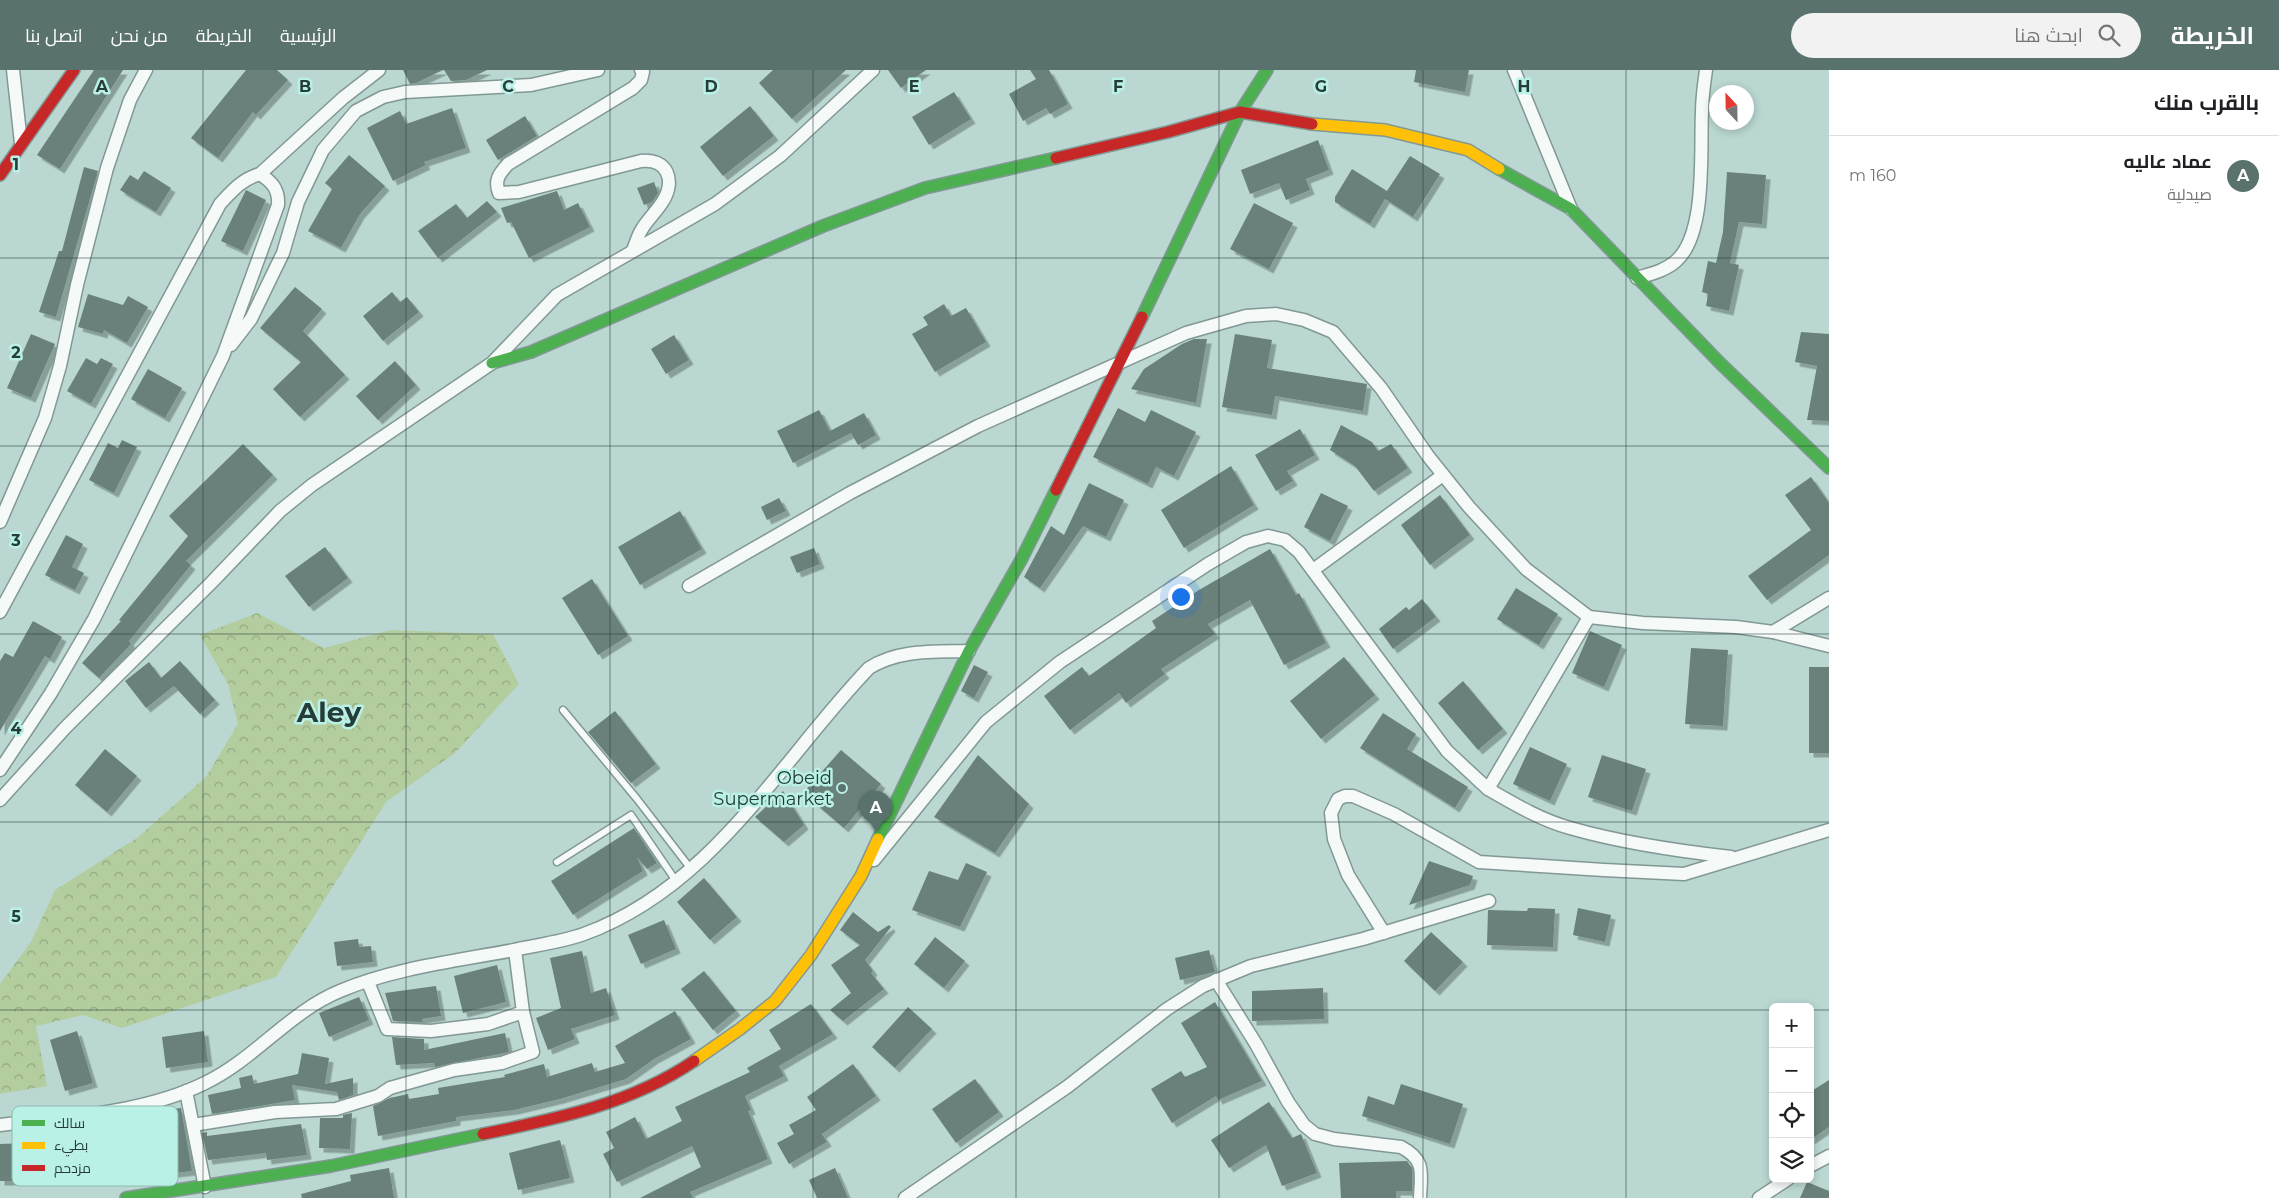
<!DOCTYPE html>
<html lang="ar">
<meta charset="utf-8">
<style>
body{margin:0;font-family:Montserrat,Cairo,sans-serif;background:#f2f2f2;color:#202124;direction:rtl}
.controls{position:absolute;right:15px;bottom:15px;display:grid;overflow:hidden;border-radius:8px;box-shadow:0 2px 8px #0003}
.controls button{width:45px;height:45px;display:grid;place-items:center;padding:0;border:0;border-bottom:1px solid #e0e0e0;background:#fff;color:#202124;font:25px sans-serif}
.compass{position:absolute;left:1709px;top:15px;width:45px;height:45px;border-radius:50%;background:#fff;box-shadow:0 2px 8px #0003;rotate:338deg}
.you{position:absolute;left:1180px;top:526px;width:18px;height:18px;margin:-12px;border:4px solid #fff;border-radius:50%;background:#1a73e8;box-shadow:0 0 0 8px #1a73e833}
.badge{display:grid;place-items:center;width:32px;height:32px;border-radius:50%;background:#5a726e;color:#fff;font-size:16px;font-weight:700}
.pin{position:absolute;translate:-50% -41px;filter:drop-shadow(0 1px 2px #0008)}
.pin::after{content:'';position:absolute;top:26px;width:18px;height:15px;background:inherit;clip-path:polygon(0 0,100% 0,50% 100%)}
.list{margin:0;padding:0;list-style:none}
h2{display:flex;justify-content:space-between;align-items:center;height:65px;margin:0;padding:0 20px;font-size:21px}
h2 small{font-size:16px;font-weight:400;color:#757577}
.list li{display:grid;grid-template-columns:32px 1fr auto;gap:15px;align-items:center;box-sizing:border-box;height:80px;padding:0 20px;border-top:1px solid #e0e0e0}
.list b{display:block;font-size:19px;white-space:nowrap}
.list p{margin:0;font-size:16px;white-space:nowrap;color:#757577}
.list em{font-size:16px;font-style:normal;color:#757577}
.icon{flex:none;width:28px;height:28px;fill:none;stroke:currentColor;stroke-width:2;stroke-linecap:round;stroke-linejoin:round}
.map{position:relative;flex:none;width:1829px;height:1128px;overflow:hidden;direction:ltr}
header{display:flex;align-items:center;gap:30px;box-sizing:border-box;height:70px;padding:0 25px;background:#5a726e;color:#fff}
header strong{font-size:24px}
nav{display:flex;gap:28px;margin-inline-start:auto;font-size:18px}
.search{width:350px;height:45px;background:#f2f2f2;display:flex;align-items:center;gap:12px;box-sizing:border-box;padding:0 18px;border-radius:28px;color:#757577;font-size:19px}
main{display:flex}
aside{flex:1;background:#fff}
.map>svg:first-child{display:block}
.forest{fill:url(#forest-crowns)}
.building{fill:#6b807a;filter:url(#shadow)}
.lines{fill:none;stroke-linecap:round;stroke-linejoin:round}
.lane-casing{stroke:#829894;stroke-width:9}
.street-casing{stroke:#829894;stroke-width:15}
.fast-casing{stroke:#829894;stroke-width:14}
.slow-casing{stroke:#829894;stroke-width:14}
.jam-casing{stroke:#829894;stroke-width:14}
.lane{stroke:#f5f9f8;stroke-width:6}
.street{stroke:#f5f9f8;stroke-width:12}
.fast{stroke:#4caf50;stroke-width:11}
.slow{stroke:#ffc107;stroke-width:11}
.jam{stroke:#c62828;stroke-width:11}
.grid{fill:none;stroke:#263c38;stroke-width:1;stroke-opacity:0.55}
.poi-dot{fill:#5a726e;stroke:#baf1e6;stroke-width:2}
.labels{text-anchor:middle;stroke-width:5;stroke-linejoin:round;paint-order:stroke}
.poi-label{font-size:18px;fill:#263c38;stroke:#baf1e6;text-anchor:end}
.town-label{font-size:28px;font-weight:bold;fill:#263c38;stroke:#baf1e6}
.key{fill:#baf1e6;stroke:#8ebbb2;stroke-width:1}
.key-label{font-size:14px;fill:#263c38}
.grid-label{font-size:16px;text-anchor:middle;font-weight:bold;fill:#263c38;stroke:#baf1e6;stroke-width:5;stroke-linejoin:round;paint-order:stroke}
</style>
<header>
<strong>الخريطة</strong>
<div class="search"><svg class="icon" aria-label="search" viewBox="0 0 24 24"><circle cx="10" cy="10" r="6"/><path d="M15 15l6 6"/></svg>ابحث هنا</div>
<nav><a>الرئيسية</a><a>الخريطة</a><a>من نحن</a><a>اتصل بنا</a></nav>
</header>
<main>
<aside>
<h2>بالقرب منك<small></small></h2>
<ul class="list">
<li><span class="badge">A</span><div><b>عماد عاليه</b><p>صيدلية</p></div><em>160 m</em></li>
</ul>
</aside>
<div class="map">
<svg width="1829" height="1128" viewBox="0 0 1829 1128">
<defs>
<pattern id="forest-crowns" width="20" height="18" patternUnits="userSpaceOnUse" patternTransform="scale(1.25)"><rect width="20" height="18" fill="#b4cd9e"/><path d="M2 6a3 3 0 1 1 6 0M12 15a3 3 0 1 1 6 0" fill="none" stroke="#92a882"/></pattern>
<filter id="shadow"><feDropShadow dx="4.5" dy="4.5" stdDeviation="0" flood-color="#0004"/></filter>
</defs>
<rect width="100%" height="100%" fill="#bad7d1"/>
<polygon class="forest" points="257,543 324,578 391,560 493,564 519,614 455,683 386,732 276,907 122,958 83,945 36,956 47,1016 0,1024 0,914 31,872 55,820 137,768 206,707 238,654 228,614 200,565"/>
<g class="building">
<polygon points="94,0 123,0 60,99 37,85"/>
<polygon points="246,0 277,0 288,10 256,45 253,42 218,88 191,68"/>
<polygon points="403,0 443,0 416,13 410,14"/>
<polygon points="444,0 487,0 466,10 451,11"/>
<polygon points="773,0 846,0 792,49 759,13"/>
<polygon points="888,0 926,0 901,18"/>
<polygon points="1030,0 1049,0 1068,34 1050,44 1046,38 1023,51 1009,24 1036,9"/>
<polygon points="1416,0 1469,0 1465,22 1414,12"/>
<polygon points="954,22 971,49 929,75 912,47"/>
<polygon points="750,36 774,66 723,106 700,77"/>
<polygon points="452,38 466,78 424,92 426,95 393,111 367,58 400,41 406,54"/>
<polygon points="525,46 537,66 498,90 486,70"/>
<polygon points="1318,70 1329,100 1306,109 1310,120 1286,130 1279,113 1250,124 1241,100"/>
<polygon points="349,85 385,116 360,144 341,178 308,161 332,119 325,113"/>
<polygon points="1410,86 1440,104 1413,147 1385,129 1370,154 1335,132 1335,127 1352,99 1387,121"/>
<polygon points="84,97 98,101 56,247 39,242 59,181 62,181"/>
<polygon points="144,101 171,118 156,142 120,120 130,105 138,110"/>
<polygon points="1727,102 1766,105 1762,154 1739,152 1730,193 1739,195 1729,241 1706,236 1708,224 1702,222 1708,191 1716,193 1723,162"/>
<polygon points="654,112 658,123 652,132 644,135 637,118"/>
<polygon points="246,120 266,130 243,181 221,171"/>
<polygon points="557,121 564,140 578,133 590,157 529,188 511,152 507,153 501,138"/>
<polygon points="487,131 497,142 438,188 418,161 456,134 467,148"/>
<polygon points="1254,133 1293,153 1269,199 1230,179"/>
<polygon points="295,217 322,239 303,261 345,305 300,347 273,319 301,292 260,258"/>
<polygon points="392,222 400,232 407,227 419,242 383,271 363,246"/>
<polygon points="88,224 123,235 128,226 148,237 127,273 104,260 103,264 78,257"/>
<polygon points="944,234 951,246 966,238 986,272 935,302 912,264 928,255 923,247"/>
<polygon points="1801,262 1829,264 1829,351 1807,350 1817,296 1795,292"/>
<polygon points="31,264 55,274 31,328 7,318"/>
<polygon points="1235,264 1272,270 1267,298 1367,314 1363,341 1275,326 1272,345 1222,337"/>
<polygon points="674,265 689,290 666,304 651,279"/>
<polygon points="1194,269 1207,269 1196,333 1131,319 1144,299 1182,274"/>
<polygon points="86,288 97,294 101,288 113,294 91,334 67,321"/>
<polygon points="395,291 416,315 378,350 356,326"/>
<polygon points="148,299 182,318 165,348 131,329"/>
<polygon points="1118,338 1145,352 1151,340 1196,362 1174,406 1156,397 1148,414 1093,387"/>
<polygon points="819,340 830,361 864,343 876,365 858,375 851,363 793,393 777,361"/>
<polygon points="1341,355 1372,372 1378,381 1391,374 1408,398 1374,421 1355,396 1330,380"/>
<polygon points="1300,359 1315,385 1287,401 1293,411 1276,421 1255,385"/>
<polygon points="122,370 137,377 114,423 89,410 108,373 118,378"/>
<polygon points="243,374 273,405 186,491 191,495 129,571 131,574 99,608 82,593 121,551 119,550 188,466 169,446"/>
<polygon points="1231,396 1254,435 1184,478 1161,440"/>
<polygon points="1811,407 1829,433 1829,485 1767,530 1748,506 1811,460 1785,425"/>
<polygon points="1089,413 1124,430 1106,467 1083,456 1040,518 1024,507 1051,456 1064,465"/>
<polygon points="1321,423 1348,436 1330,471 1304,457"/>
<polygon points="1440,425 1470,465 1430,495 1401,455"/>
<polygon points="779,428 786,441 767,450 761,437"/>
<polygon points="680,441 702,479 640,515 618,477"/>
<polygon points="66,465 83,474 72,497 84,503 75,520 45,505"/>
<polygon points="325,477 348,508 309,537 285,506"/>
<polygon points="814,478 820,494 797,503 790,487"/>
<polygon points="1270,479 1296,525 1299,523 1326,573 1284,595 1250,530 1208,554 1215,564 1161,599 1165,604 1126,633 1119,623 1070,660 1044,626 1082,597 1089,606 1156,558 1152,551 1199,520"/>
<polygon points="592,509 628,566 598,585 562,528"/>
<polygon points="1516,518 1558,544 1539,575 1497,549"/>
<polygon points="1422,529 1436,547 1393,579 1379,559 1406,537 1409,540"/>
<polygon points="33,551 62,567 50,589 45,586 0,661 0,591 5,583 13,587"/>
<polygon points="1590,561 1622,575 1604,617 1572,603"/>
<polygon points="1691,578 1728,580 1723,656 1685,654"/>
<polygon points="1344,587 1375,625 1321,669 1290,631"/>
<polygon points="180,591 215,630 200,644 174,616 146,638 125,611 149,592 161,608"/>
<polygon points="974,595 988,602 974,628 961,621"/>
<rect x="1809" y="597" width="20" height="86"/>
<polygon points="1463,611 1503,659 1478,680 1438,633"/>
<polygon points="615,641 656,694 631,713 588,662"/>
<polygon points="1383,643 1416,664 1407,679 1468,717 1455,738 1360,678"/>
<polygon points="1530,677 1567,694 1550,731 1513,714"/>
<polygon points="105,679 137,706 107,742 75,715"/>
<polygon points="841,680 881,714 844,758 803,723"/>
<polygon points="978,685 1029,734 995,783 934,747"/>
<polygon points="1602,685 1646,699 1632,741 1588,727"/>
<polygon points="783,721 804,755 784,772 755,747"/>
<polygon points="634,758 657,793 647,799 637,787 643,801 573,845 551,811"/>
<polygon points="1429,791 1473,806 1470,815 1409,835"/>
<polygon points="966,793 987,802 960,857 912,840 929,801 958,810"/>
<polygon points="704,808 737,847 710,870 677,832"/>
<polygon points="1528,838 1555,839 1553,877 1487,875 1488,840 1527,841"/>
<polygon points="1578,838 1611,845 1605,872 1573,865"/>
<polygon points="853,842 878,862 889,855 891,857 865,890 873,901 871,903 884,919 843,951 830,940 851,923 831,895 860,875 840,860"/>
<polygon points="664,850 676,879 641,894 628,865"/>
<polygon points="1431,862 1463,892 1435,921 1404,891"/>
<polygon points="935,867 965,891 944,918 914,894"/>
<polygon points="358,869 359,877 371,876 373,892 337,896 334,872"/>
<polygon points="1209,880 1215,902 1180,910 1175,888"/>
<polygon points="582,881 591,923 606,918 615,945 571,959 575,969 548,980 536,948 561,938 550,888"/>
<polygon points="497,895 506,932 463,943 454,906"/>
<polygon points="704,901 736,941 713,960 681,919"/>
<polygon points="436,916 441,946 422,949 423,952 393,951 385,923"/>
<polygon points="1323,918 1324,949 1252,951 1252,921"/>
<polygon points="359,927 369,950 329,967 319,943"/>
<polygon points="1215,932 1262,1011 1218,1030 1216,1026 1172,1053 1151,1019 1181,1001 1185,1007 1207,997 1181,953"/>
<polygon points="811,934 833,964 779,996 784,1006 745,1026 751,1040 748,1041 768,1089 690,1122 693,1128 640,1128 701,1097 692,1076 617,1112 603,1084 614,1078 606,1062 635,1047 646,1069 682,1051 675,1037 750,1002 747,998 781,979 769,960"/>
<polygon points="908,937 932,959 895,998 872,977"/>
<polygon points="675,941 691,969 654,989 626,1009 560,1029 514,1040 456,1047 456,1051 378,1066 373,1036 390,1028 408,1024 409,1029 439,1024 438,1018 505,1007 504,1005 544,994 547,1007 592,993 595,1002 625,993 615,976"/>
<polygon points="77,961 93,1013 65,1021 50,970"/>
<polygon points="204,961 208,992 166,998 162,967"/>
<polygon points="505,963 509,982 435,997 434,993 396,995 392,967 424,969 424,980"/>
<polygon points="302,983 329,988 325,1014 353,1008 353,1025 339,1030 337,1022 292,1015 295,1030 212,1044 208,1025 241,1018 239,1008 252,1005 254,1014 298,1004"/>
<polygon points="853,994 876,1026 822,1064 827,1072 789,1094 777,1073 794,1064 789,1055 816,1040 807,1027"/>
<polygon points="975,1009 999,1042 956,1073 932,1039"/>
<polygon points="1829,1010 1829,1057 1810,1070 1810,1022"/>
<polygon points="1401,1014 1463,1034 1450,1074 1362,1046 1368,1026 1394,1035"/>
<polygon points="1269,1032 1292,1068 1301,1064 1317,1103 1282,1116 1266,1075 1229,1098 1211,1070"/>
<polygon points="181,1038 192,1101 104,1111 102,1077 145,1073 140,1043"/>
<polygon points="352,1043 350,1079 319,1078 320,1048 343,1048 343,1045"/>
<polygon points="301,1054 307,1085 267,1090 266,1083 208,1090 202,1063 207,1062 207,1066"/>
<polygon points="69,1057 96,1057 96,1087 64,1086 64,1088 15,1093 15,1111 0,1111 0,1074 26,1073 25,1062"/>
<polygon points="560,1070 570,1108 518,1120 509,1083"/>
<polygon points="1407,1091 1412,1098 1412,1121 1396,1121 1396,1128 1341,1128 1339,1093"/>
<polygon points="389,1098 394,1128 302,1128 301,1124 351,1111 350,1105"/>
<polygon points="835,1098 848,1128 817,1128 809,1110"/>
<polygon points="1807,1112 1829,1121 1829,1128 1800,1128"/>
</g>
<g class="lines">
<g class="lane-casing">
<g id="lane">
<polyline points="563,640 637,729 691,799"/>
<polyline points="557,792 631,745 676,811"/>
</g>
</g>
<g class="street-casing">
<g id="street">
<polyline points="13,0 21,73"/>
<polyline points="1514,0 1571,139"/>
<polyline points="260,104 343,28 379,0"/>
<path d="M633,180C636,173 638,165 642,159C648,149 657,141 663,131C676,110 667,88 641,91L519,122L499,123C494,110 499,104 508,94L633,18L641,10L643,2L641,0"/>
<path d="M1637,208C1650,204 1665,201 1676,191C1707,164 1700,81 1702,42C1702,28 1704,14 1706,0"/>
<polyline points="231,275 251,249 283,183 298,132 323,80 356,41 383,27 405,22 531,15 598,0"/>
<polyline points="0,452 45,348 60,296 77,215 107,98 130,30 146,0"/>
<polyline points="1313,500 1443,405"/>
<polyline points="689,516 850,423 978,356 1186,263 1246,246 1276,244 1304,250 1333,262 1381,318 1428,386 1469,437 1526,499 1589,547 1643,553 1736,557 1773,562 1829,528"/>
<path d="M0,542L220,134C232,121 242,109 260,104C272,112 279,119 278,135L223,286L94,549L51,623L0,700"/>
<polyline points="1773,562 1829,576"/>
<path d="M1488,719C1514,734 1541,750 1570,758C1622,773 1678,781 1731,787"/>
<polyline points="0,730 65,658 211,513 280,441 312,415 492,293 557,225 715,134 780,86 873,0"/>
<polyline points="874,790 986,652 1060,592 1208,494 1246,472 1268,466 1285,470 1299,482 1447,681 1488,719 1589,547"/>
<polyline points="1384,863 1348,805 1334,769 1331,743 1338,729 1345,726 1353,726 1394,744 1479,792 1604,800 1684,804 1829,760"/>
<path d="M1216,910L1256,974L1288,1032L1304,1055L1315,1064L1334,1069L1401,1077C1426,1090 1421,1103 1420,1128"/>
<polyline points="368,912 387,959 431,961 488,954 523,942 515,880"/>
<polyline points="186,1021 205,1117"/>
<path d="M0,1055C68,1046 142,1044 205,1013C255,989 289,942 340,921C394,898 456,891 514,880C537,875 561,872 584,864C713,817 779,692 869,598C899,579 934,582 969,581"/>
<polyline points="193,1055 275,1042 336,1039 378,1026 390,1018 454,1000 502,993 533,982 523,942"/>
<polyline points="1810,1096 1829,1086"/>
<polyline points="905,1128 1067,1017 1167,939 1203,916 1251,896 1363,869 1489,831"/>
<polyline points="1759,1128 1788,1109"/>
</g>
</g>
<g class="fast-casing">
<g id="fast">
<polyline points="1499,99 1571,139 1720,293 1829,398"/>
<polyline points="1142,247 1240,42 1267,0"/>
<polyline points="492,293 531,282 823,156 925,118 1056,88"/>
<polyline points="878,769 969,581 1021,490 1056,420"/>
<polyline points="126,1128 331,1096 483,1064"/>
</g>
</g>
<g class="slow-casing">
<g id="slow">
<polyline points="1312,54 1385,60 1468,80 1499,99"/>
<polyline points="694,991 740,959 775,931 811,885 861,806 878,769"/>
</g>
</g>
<g class="jam-casing">
<g id="jam">
<polyline points="1056,88 1168,62 1240,42 1312,54"/>
<polyline points="0,105 74,0"/>
<polyline points="1056,420 1142,247"/>
<path d="M483,1064C556,1049 631,1034 694,991"/>
</g>
</g>
<use href="#lane" class="lane"/>
<use href="#street" class="street"/>
<use href="#fast" class="fast"/>
<use href="#slow" class="slow"/>
<use href="#jam" class="jam"/>
</g>
<path class="grid" d="M203,0V1128M406,0V1128M610,0V1128M813,0V1128M1016,0V1128M1219,0V1128M1423,0V1128M1626,0V1128M0,188H1829M0,376H1829M0,564H1829M0,752H1829M0,940H1773M1810,940H1829"/>
<circle class="poi-dot" cx="842" cy="718" r="5"/>
<g class="labels">
<g class="poi-label">
<text x="832" y="714">Obeid<tspan x="832" dy="21">Supermarket</tspan></text>
</g>
<g class="town-label">
<text x="329" y="652">Aley</text>
</g>
</g>
<rect x="12" y="1036" width="166" height="80" rx="8" class="key"/>
<rect x="22" y="1050" width="23" height="6" fill="#4caf50"/>
<rect x="22" y="1072" width="23" height="7" fill="#ffc107"/>
<rect x="22" y="1095" width="23" height="6" fill="#c62828"/>
<g class="key-label">
<text x="54" y="1058">سالك</text>
<text x="54" y="1080">بطيء</text>
<text x="54" y="1103">مزدحم</text>
</g>
<g class="grid-label">
<text x="102" y="22">A</text>
<text x="305" y="22">B</text>
<text x="508" y="22">C</text>
<text x="711" y="22">D</text>
<text x="914" y="22">E</text>
<text x="1118" y="22">F</text>
<text x="1321" y="22">G</text>
<text x="1524" y="22">H</text>
<text x="16" y="100">1</text>
<text x="16" y="288">2</text>
<text x="16" y="476">3</text>
<text x="16" y="664">4</text>
<text x="16" y="852">5</text>
</g>
</svg>
<div class="controls">
<button>+</button>
<button>−</button>
<button><svg class="icon" aria-label="locate" viewBox="0 0 24 24"><circle cx="12" cy="12" r="6"/><path d="M12 2v4M12 18v4M2 12h4M18 12h4"/></svg></button>
<button><svg class="icon" aria-label="layers" viewBox="0 0 24 24"><path d="M12 4l9 5-9 5-9-5zM3 14l9 5 9-5"/></svg></button>
</div>
<svg class="compass" viewBox="-18 -18 36 36"><path d="M0-13l5 13h-10z" fill="#e53935"/><path d="M0 13l5-13h-10z" fill="#757577"/></svg>
<div class="you"></div>
<div class="pin badge" style="left:876px;top:762px">A</div>
</div>
</main>
